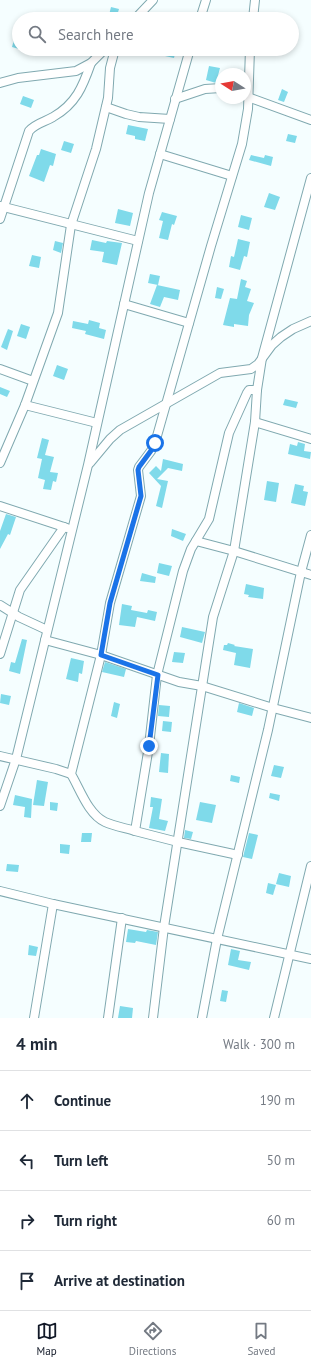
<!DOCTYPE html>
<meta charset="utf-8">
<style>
body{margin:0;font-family:"PT Sans",sans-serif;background:#f6f6f7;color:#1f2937}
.compass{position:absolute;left:215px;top:68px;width:36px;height:36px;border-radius:50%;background:#fff;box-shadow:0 2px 6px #0003;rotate:281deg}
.stop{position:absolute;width:12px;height:12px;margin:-9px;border:3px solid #1a73e8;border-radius:50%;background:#fff}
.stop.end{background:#1a73e8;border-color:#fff;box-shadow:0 1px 4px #0008}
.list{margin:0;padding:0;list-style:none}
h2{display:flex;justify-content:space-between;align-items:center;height:52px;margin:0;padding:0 16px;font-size:17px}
h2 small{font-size:13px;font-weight:400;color:#747a83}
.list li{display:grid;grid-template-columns:26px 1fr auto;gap:12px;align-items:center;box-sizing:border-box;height:60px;padding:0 16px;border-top:1px solid #e0e1e3}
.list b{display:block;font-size:15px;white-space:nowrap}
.list em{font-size:13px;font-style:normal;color:#747a83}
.icon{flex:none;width:22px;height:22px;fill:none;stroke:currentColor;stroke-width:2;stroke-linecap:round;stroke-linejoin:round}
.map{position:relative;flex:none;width:311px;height:1018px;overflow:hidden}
.search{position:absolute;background:#fff;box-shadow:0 2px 6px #0003;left:12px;right:12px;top:12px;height:44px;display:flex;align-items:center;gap:10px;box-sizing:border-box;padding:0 14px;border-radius:22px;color:#747a83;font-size:15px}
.sheet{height:292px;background:#fff}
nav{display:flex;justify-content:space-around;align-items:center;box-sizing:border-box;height:56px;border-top:1px solid #e0e1e3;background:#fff;font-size:11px;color:#747a83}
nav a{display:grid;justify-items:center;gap:2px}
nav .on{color:#111827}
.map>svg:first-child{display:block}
.building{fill:#7fdaea}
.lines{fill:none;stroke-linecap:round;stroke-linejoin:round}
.minor-casing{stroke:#80a9b0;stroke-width:10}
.minor{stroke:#fff;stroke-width:8}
.route{stroke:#1a73e8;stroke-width:5}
</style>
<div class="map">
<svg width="311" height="1018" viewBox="0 0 311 1018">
<rect width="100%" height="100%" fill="#f5feff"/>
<g class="building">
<polygon points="111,7 119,9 116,19 108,19"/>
<polygon points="17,29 19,29 19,49 12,47"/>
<polygon points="147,49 176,49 174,58 147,52"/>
<polygon points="209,66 220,68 216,83 206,80"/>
<polygon points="282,89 288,92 284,102 278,100"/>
<polygon points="23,96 34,100 31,108 20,104"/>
<polygon points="128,125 148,129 145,141 135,139 135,136 126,134"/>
<polygon points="288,134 297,136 295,143 286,141"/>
<polygon points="64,141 74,144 71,153 61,150"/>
<polygon points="41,149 56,154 53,166 50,165 44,182 29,176 37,155 39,155"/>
<polygon points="251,155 264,158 265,155 273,157 271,166 249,160"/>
<polygon points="269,193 280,197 275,210 264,207"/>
<polygon points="118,209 133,213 130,226 115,223"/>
<polygon points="162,212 177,216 174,225 172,224 168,240 159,238 163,221 159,220"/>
<polygon points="241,215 252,218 249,230 238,227"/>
<polygon points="238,239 250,242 247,257 244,256 240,270 229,267 231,256 234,257"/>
<polygon points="92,240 106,243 107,241 122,243 117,265 102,262 104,252 90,250"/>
<polygon points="55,241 63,243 61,253 53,250"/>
<polygon points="32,255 41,257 39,268 29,266"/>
<polygon points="150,274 160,276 158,285 148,283"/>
<polygon points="241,279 247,281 245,287 251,289 247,301 254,303 249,315 248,326 234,324 234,327 223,325 230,298 237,299"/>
<polygon points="157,285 180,290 178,300 164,297 160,307 150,304"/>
<polygon points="217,287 224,289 221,299 215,298"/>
<polygon points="89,320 100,323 99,328 106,330 104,339 85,334 86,331 72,328 73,321 88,324"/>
<polygon points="21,324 30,327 26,339 17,336"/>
<polygon points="8,329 13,331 7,350 1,347"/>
<polygon points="57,365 68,369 64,380 53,376"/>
<polygon points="0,387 10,391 7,397 0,394"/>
<polygon points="285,399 298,402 296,408 283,405"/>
<polygon points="42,438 49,440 45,455 54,457 50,472 58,473 56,482 53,481 51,490 43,489 45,480 38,478 42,459 37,458"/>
<polygon points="298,442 305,444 304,451 311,452 310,459 288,454 290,444 297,446"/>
<polygon points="163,459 183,464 182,471 168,468 157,479 168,481 162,508 156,506 161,486 149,473 156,466 161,471"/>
<polygon points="267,481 279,483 276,502 264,500"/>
<polygon points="295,484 304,486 303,491 308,492 305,506 291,503"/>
<polygon points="6,514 16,517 10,535 8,534 0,549 0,531"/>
<polygon points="172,529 186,534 183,541 171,536"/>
<polygon points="159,563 172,566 169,576 157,573"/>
<polygon points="142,573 156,577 155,583 140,581"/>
<polygon points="246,584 264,588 263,599 248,597 249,595 244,594"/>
<polygon points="122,604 132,606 131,610 147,613 148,610 157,612 155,621 137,617 135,627 119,625"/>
<polygon points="182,627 205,632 202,643 180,637"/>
<polygon points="22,639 27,640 20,674 9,671 11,662 15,663"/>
<polygon points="228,643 235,645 234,646 253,649 250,668 234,665 236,653 223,650 224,645 227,645"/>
<polygon points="174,652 185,653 183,663 172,662"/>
<polygon points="71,658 84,661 82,674 79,673 78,682 66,679"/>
<polygon points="105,662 126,669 124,677 102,672"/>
<polygon points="1,694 11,696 9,705 0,703"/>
<polygon points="114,702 120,704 117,718 111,716"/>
<polygon points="239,703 254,708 252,716 237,712"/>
<polygon points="159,705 170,706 169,717 158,716"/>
<polygon points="163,721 172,722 171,732 162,731"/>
<polygon points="161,753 169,754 168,773 159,772"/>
<polygon points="274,765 284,767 281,778 271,776"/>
<polygon points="231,775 240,777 239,783 230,781"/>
<polygon points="37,780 48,782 44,806 33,805"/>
<polygon points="270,793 280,795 279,801 269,798"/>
<polygon points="15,795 32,799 31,818 24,817 25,807 13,805"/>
<polygon points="151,797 162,799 159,819 168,821 165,831 149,828 153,807 150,807"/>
<polygon points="50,802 58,803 57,811 50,810"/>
<polygon points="200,802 216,805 212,823 196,820"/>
<polygon points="185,830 193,832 191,839 184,838"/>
<polygon points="82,833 92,833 91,842 81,842"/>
<polygon points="249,833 258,835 252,859 243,857"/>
<polygon points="60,844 70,845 69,854 60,853"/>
<polygon points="7,864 19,865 18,872 6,871"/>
<polygon points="279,873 291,876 289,887 276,884"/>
<polygon points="268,883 276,885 273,895 266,893"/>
<polygon points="128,929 146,932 147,930 158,932 156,945 136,941 135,943 126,942"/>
<polygon points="29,945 38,947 36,956 28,955"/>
<polygon points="231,949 240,951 238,960 251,962 249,970 228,965"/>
<polygon points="222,990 228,991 226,1002 220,1001"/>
<polygon points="120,1006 133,1008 132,1018 118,1018"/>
</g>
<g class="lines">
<g class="minor-casing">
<g id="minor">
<polyline points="135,19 153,0"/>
<polyline points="200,19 206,0"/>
<polyline points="253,19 255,0"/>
<polyline points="0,83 18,78 76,71 91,63 105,49"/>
<polyline points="245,96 311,120"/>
<polyline points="175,99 205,89 221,88"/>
<polyline points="106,107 126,114 139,117 170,119"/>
<polyline points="160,154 232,176"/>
<polyline points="0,206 138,241"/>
<path d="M0,219L29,131C36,123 45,122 53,117C76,104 83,86 91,63"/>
<polyline points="124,304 189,323"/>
<polyline points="0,369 33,381"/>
<polyline points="25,405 97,423"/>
<polyline points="255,422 311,439"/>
<polyline points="0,463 25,405 58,313 71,225 96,149 108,98 110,68 115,49"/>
<polyline points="90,463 110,439 120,430 220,373 251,369 258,364 272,345 281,337 293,329 311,321"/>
<polyline points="0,506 67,528"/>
<polyline points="196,541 234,551 311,575"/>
<polyline points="0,605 19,617 47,630"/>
<polyline points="45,640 101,655 179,682 202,686 273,708 311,718"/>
<polyline points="0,654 20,590 64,527"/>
<polyline points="0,756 56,769 71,774"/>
<polyline points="0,806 16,759 88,465 149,193 190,49"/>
<path d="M135,831C125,828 114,826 105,822C88,814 80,789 71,774L101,655L110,603L141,496L138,470L139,467L151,451L155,443L211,246L242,144L248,109L250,49"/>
<polyline points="238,855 178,842 135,831 149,746 157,675 183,571 191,549 209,519 229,433 247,393 249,390 257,390"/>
<polyline points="0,891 53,904 311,959"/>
<polyline points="34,1018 53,904"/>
<polyline points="108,1018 122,918"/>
<polyline points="153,1018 164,927 213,617 234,551 255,422 257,390 262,358 311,178"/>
<polyline points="202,1018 217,939 268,730 301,572 311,535"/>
<polyline points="274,1018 311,866"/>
</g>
</g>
<use href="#minor" class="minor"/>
</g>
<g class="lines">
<polyline class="route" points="149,746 158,675 101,655 110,603 141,496 138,470 139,467 153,448 155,443"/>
</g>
</svg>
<svg class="compass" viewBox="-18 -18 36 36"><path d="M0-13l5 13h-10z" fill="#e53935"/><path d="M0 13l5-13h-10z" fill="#747a83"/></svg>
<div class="stop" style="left:155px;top:443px"></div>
<div class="stop end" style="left:149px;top:746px"></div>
<div class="search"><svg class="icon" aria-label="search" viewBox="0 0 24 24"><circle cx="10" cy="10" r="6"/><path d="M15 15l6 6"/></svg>Search here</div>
</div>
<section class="sheet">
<h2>4 min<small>Walk · 300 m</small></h2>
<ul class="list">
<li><svg class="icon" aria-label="ahead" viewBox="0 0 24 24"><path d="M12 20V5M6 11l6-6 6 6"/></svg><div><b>Continue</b></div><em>190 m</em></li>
<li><svg class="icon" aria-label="left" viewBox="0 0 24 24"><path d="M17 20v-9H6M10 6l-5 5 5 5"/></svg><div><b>Turn left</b></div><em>50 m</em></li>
<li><svg class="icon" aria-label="right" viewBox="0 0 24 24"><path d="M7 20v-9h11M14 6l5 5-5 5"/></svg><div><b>Turn right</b></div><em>60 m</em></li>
<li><svg class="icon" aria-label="arrive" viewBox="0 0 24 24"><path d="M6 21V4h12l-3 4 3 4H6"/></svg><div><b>Arrive at destination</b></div></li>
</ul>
</section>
<nav>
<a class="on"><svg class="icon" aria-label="map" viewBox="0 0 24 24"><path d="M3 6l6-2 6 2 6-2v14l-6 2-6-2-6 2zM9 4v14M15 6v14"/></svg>Map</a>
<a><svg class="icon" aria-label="directions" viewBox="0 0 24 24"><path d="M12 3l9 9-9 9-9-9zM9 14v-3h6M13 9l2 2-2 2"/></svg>Directions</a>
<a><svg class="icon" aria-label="saved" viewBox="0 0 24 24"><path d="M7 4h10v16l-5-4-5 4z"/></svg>Saved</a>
</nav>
